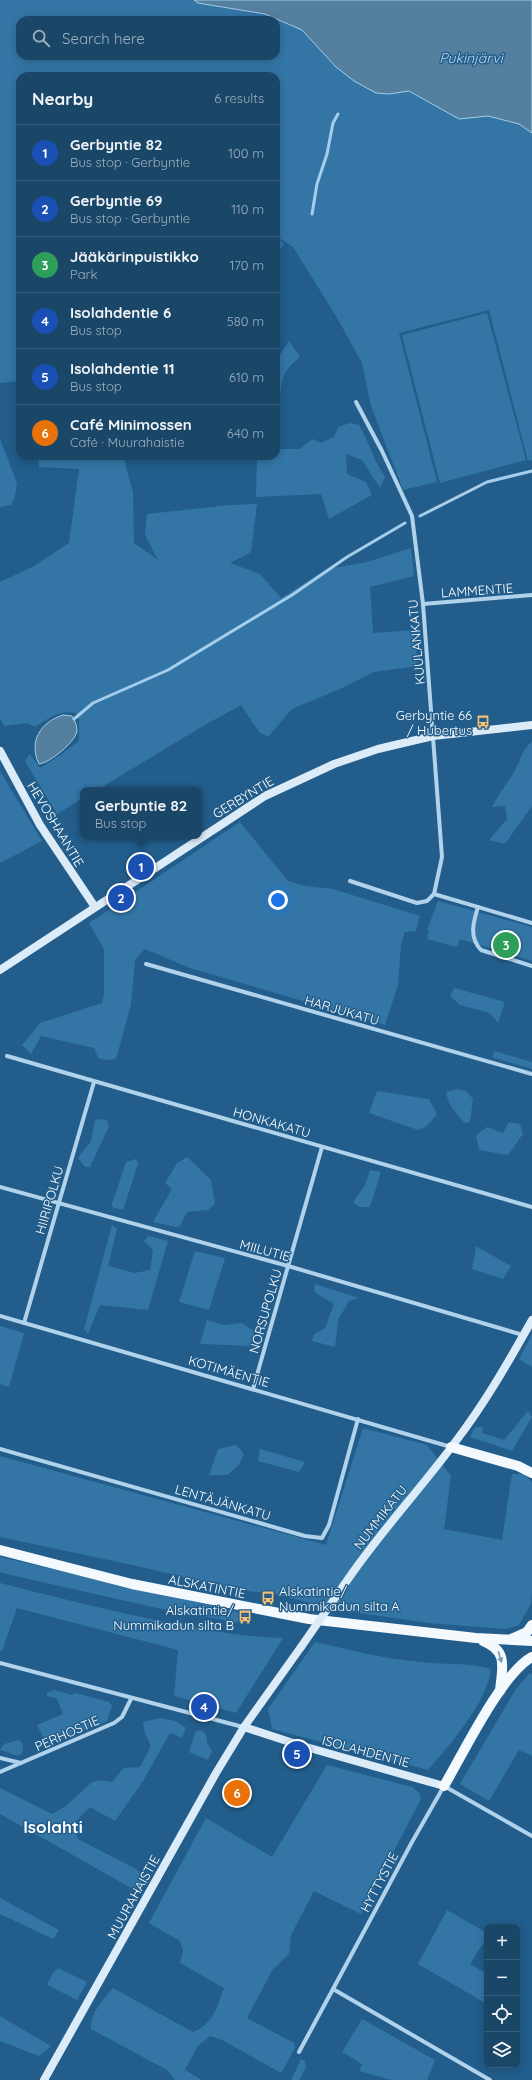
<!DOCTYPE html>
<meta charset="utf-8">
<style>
body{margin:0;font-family:Quicksand,sans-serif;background:#275071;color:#f1f3f6}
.controls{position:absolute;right:12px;bottom:12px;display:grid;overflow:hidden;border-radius:8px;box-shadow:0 2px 10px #0003}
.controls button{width:36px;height:36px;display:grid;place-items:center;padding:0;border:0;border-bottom:1px solid #385e7c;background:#1a4668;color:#f1f3f6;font:20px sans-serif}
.you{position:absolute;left:278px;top:900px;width:14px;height:14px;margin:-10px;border:3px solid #fff;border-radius:50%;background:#1a73e8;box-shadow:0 0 0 6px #1a73e833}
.badge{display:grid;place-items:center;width:26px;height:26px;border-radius:50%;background:#e69b98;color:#fff;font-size:13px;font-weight:700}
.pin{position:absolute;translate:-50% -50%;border:2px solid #fff;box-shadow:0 1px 4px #0006}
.popup{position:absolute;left:80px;top:787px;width:122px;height:52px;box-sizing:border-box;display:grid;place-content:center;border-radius:8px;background:#1a4668;filter:drop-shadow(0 1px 3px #0005);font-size:13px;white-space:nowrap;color:#9fb1c0}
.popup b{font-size:15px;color:#f1f3f6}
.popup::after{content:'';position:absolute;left:50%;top:100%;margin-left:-8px;border:8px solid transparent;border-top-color:#1a4668}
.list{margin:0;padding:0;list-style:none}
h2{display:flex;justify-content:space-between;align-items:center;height:52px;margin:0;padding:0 16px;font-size:17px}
h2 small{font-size:13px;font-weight:400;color:#9fb1c0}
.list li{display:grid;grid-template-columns:26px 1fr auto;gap:12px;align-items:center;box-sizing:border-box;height:56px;padding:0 16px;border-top:1px solid #385e7c}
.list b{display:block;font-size:15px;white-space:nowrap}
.list p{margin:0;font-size:13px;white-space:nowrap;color:#9fb1c0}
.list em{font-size:13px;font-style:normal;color:#9fb1c0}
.icon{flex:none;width:22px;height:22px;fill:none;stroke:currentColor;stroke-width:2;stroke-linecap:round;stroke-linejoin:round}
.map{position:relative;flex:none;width:532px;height:2080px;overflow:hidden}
.search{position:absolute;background:#1a4668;box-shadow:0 2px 10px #0003;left:16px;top:16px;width:264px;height:44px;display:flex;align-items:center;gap:10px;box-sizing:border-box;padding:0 14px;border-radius:12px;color:#9fb1c0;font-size:15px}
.panel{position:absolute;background:#1a4668;box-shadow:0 2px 10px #0003;left:16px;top:72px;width:264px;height:388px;border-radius:12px}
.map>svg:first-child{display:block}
.green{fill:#3376a6;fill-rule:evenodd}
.water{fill:#557f9e;stroke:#a4ceec}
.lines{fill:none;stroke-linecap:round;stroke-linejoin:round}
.stream{stroke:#a4ceec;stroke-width:3}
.street{stroke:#b0d2eb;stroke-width:4}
.secondary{stroke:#dbebf8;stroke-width:8}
.primary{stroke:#f4f9fe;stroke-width:10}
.secondary-bridge{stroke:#dbebf8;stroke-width:8}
.oneway{fill:#769bb9}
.labels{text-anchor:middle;stroke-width:3;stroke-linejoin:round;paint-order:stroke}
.street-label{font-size:13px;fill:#fff;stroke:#225d8b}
.poi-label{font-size:13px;fill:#fff;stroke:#225d8b;text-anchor:end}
.water-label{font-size:14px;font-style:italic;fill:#bbdbf2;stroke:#225d8b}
.district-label{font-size:17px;font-weight:bold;fill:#fff;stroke:#225d8b}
</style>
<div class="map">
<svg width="532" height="2080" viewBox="0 0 532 2080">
<rect width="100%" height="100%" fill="#225d8b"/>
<g class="green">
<path d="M0,0H194L198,3L265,14L302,30L336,67L389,94L409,91L459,119L488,116L519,124L532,133V460L528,461L489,310L399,333L437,482L403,490L371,406L362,363L336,316L293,247L276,236V76H20V381L0,383ZM20,20H276V56H20Z"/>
<polygon points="276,238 284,243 276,257"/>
<polygon points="487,313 526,460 440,483 402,335"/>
<path d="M289,341L300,357C288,367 281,375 281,391L276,393V358H278Z"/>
<path d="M350,423L359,425C369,442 374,461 385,477L380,488L362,460L346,454L347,474L366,482L372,495L329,519L321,494L256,497L257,456H276V449H300L313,439L321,443L334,437L338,427Z"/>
<polygon points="0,439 17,483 15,496 11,505 0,507"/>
<path d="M38,456H123L133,492L134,543L158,560L145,535L147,514L230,505L257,504L251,552L230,563L260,574L281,598L327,569L367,562L411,548L414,576L370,587L373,633L415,630L417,666L374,672L340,689L292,709L268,737L259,732L241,705L203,726L97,790H83V798L57,814L25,761L30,754L40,768L59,756L79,741V721L76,713C58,710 50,718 35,727L27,723L4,726L0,718V582L34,566L69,543L79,469L39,467Z"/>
<path d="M532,742V806L505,844L489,840L507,819L505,806L492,807C499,793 508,783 515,770C521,760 522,749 532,742Z"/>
<polygon points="0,771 42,841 0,863"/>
<polygon points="240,822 288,881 305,886 333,889 420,916 416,931 405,932 401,944 398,985 385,1025 190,968 145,949 135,960 131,1005 116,1059 107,1060 98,1058 94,1048 41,1036 31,1054 22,1045 40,1023 102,1003 104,993 104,949 89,923"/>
<polygon points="438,901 532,927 532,961 460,939 457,947 427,939 429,931 427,930"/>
<polygon points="454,988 505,1002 498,1023 490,1013 460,1005 450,996"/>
<polygon points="494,1051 532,1062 532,1069 492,1057"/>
<path d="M457,1089L466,1091L473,1099L470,1122L465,1123C457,1115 448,1105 446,1092Z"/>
<polygon points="377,1091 429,1099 437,1114 426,1127 418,1130 369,1113"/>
<polygon points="95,1119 107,1120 109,1126 90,1167 85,1167 78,1158 91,1141"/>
<polygon points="509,1122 520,1124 523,1134 508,1155 479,1150 476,1135 487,1127 503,1133"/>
<polygon points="187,1157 211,1180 215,1204 208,1210 187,1212 180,1226 176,1227 153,1222 172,1189 165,1183 177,1163"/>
<polygon points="136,1159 138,1164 123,1210 111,1207 126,1162"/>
<polygon points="370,1170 381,1172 370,1207 360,1207 353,1202 365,1185"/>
<polygon points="112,1225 117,1229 108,1266 135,1273 150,1270 153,1250 144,1241 148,1236 168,1241 148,1310 100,1305 88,1334 84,1329"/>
<polygon points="476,1246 511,1266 503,1279 472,1269"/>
<polygon points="195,1251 225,1258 209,1310 179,1302"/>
<polygon points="315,1284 359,1298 349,1301 338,1320 335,1347 312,1341 314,1334 325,1328 334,1304 314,1292"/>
<polygon points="207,1320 223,1325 242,1323 254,1331 252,1346 200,1344"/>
<polygon points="0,1326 24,1333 9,1387 0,1384"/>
<polygon points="532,1334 532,1367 519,1359"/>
<polygon points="528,1411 532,1417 512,1451 470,1437 475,1427 483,1427 482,1433 504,1440"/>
<polygon points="363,1428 427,1445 451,1476 444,1529 502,1540 512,1474 524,1474 532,1482 532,1591 531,1604 519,1625 506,1629 428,1623 339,1610 274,1594 238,1590 137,1566 0,1537 0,1456 326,1545"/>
<polygon points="236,1445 244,1454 238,1466 227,1475 209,1475 218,1449"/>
<polygon points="260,1449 305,1462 299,1472 258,1461"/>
<polygon points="0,1557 227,1609 247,1615 245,1624 157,1608 11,1575 0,1572"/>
<path d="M0,1583C55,1597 110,1611 166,1622C205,1630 243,1637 283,1638L236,1713L174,1696L178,1650L17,1608L2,1651H0Z"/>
<path d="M315,1642C350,1650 385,1659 421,1662C445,1665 468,1662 491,1669C488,1701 449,1746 428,1770L272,1729L268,1709Z"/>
<polygon points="529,1674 532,1674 532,1756 519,1750 489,1801 460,1784 516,1689"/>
<polygon points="54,1690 72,1695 76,1693 109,1702 112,1706 107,1721 47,1745 37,1725 63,1714 57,1699 59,1699 47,1696 47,1693"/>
<polygon points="160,1718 175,1721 186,1728 182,1738 170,1733 143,1781 115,1821 90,1807 73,1824 78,1839 136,1869 148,1878 140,1893 0,1814 0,1788 52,1814 66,1806 91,1783 98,1780 112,1782 124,1768 140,1767 151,1746 145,1733 143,1722"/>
<polygon points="201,1730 206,1734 207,1743 212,1751 208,1760 189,1752 195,1732"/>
<polygon points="19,1740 23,1745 22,1754 18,1756 0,1750 4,1744"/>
<path d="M327,1765L412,1787L420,1794L421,1799L361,1914L314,1891L291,1935L289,1954L273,1969L247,2018L294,2043L295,2048L281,2073L222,2040L210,2036L198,2046L185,2070L202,2080H175L167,2070L91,2029C90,2014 103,1999 113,1988L193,2032C213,2024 217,2007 224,1988L180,1963L183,1951L180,1941L149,1923L206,1818L272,1857Z"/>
<polygon points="0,1898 59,1930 53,1939 0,1914"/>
<polygon points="447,1910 487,1933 487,1937 470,1964 487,1974 487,2004 418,1964"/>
<polygon points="58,1968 87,1982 77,2000 47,1985 53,1973"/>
<polygon points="0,2016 51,2046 39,2056 0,2041"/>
<polygon points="362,2019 435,2060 427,2080 392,2080 359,2071 362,2064 342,2052"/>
<polygon points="301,2059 305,2061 306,2067 299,2080 291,2080"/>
</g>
<g class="water">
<polygon points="194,0 532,0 532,133 519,124 488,116 459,119 409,91 389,94 376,93 354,81 336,67 302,30 265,14 198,3"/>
<path d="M63,715L72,716C75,721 77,725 77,731C76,741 50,763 39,764C28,741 41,722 63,715Z"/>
</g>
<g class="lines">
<g class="stream">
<polyline points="312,214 317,184 327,154 333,123 338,114"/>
<polyline points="420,516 487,482 532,471"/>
<polyline points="74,719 93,703 168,670 292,595 347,557 405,523"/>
</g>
<g class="street">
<polyline points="356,402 382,451 412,516 423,604 442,857 434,894"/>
<polyline points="423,604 532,595"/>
<polyline points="350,881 417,903 427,901 434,894 532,923"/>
<path d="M478,907C473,923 469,937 481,950L532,966"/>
<polyline points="146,964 532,1074"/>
<polyline points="7,1056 532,1207"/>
<polyline points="0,1187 288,1266 523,1335"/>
<polyline points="0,1316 451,1447"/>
<polyline points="24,1323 94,1082"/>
<polyline points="253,1389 322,1147"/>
<polyline points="0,1449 305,1536 322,1538 329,1525 358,1419"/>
<polyline points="0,1663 243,1727"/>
<polyline points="0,1758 21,1763"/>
<polyline points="0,1772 114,1723 122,1717 131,1699"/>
<polyline points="299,2052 333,1989"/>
<polyline points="490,2080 333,1989 412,1842 444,1786 532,1836"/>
</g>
<g class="secondary">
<polyline points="0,751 40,825 95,907"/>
<polyline points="0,970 265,796 334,764 378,749 433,736 532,725"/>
<path d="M344,1585C378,1534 420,1490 456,1441C485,1403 509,1361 532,1320"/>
<polyline points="244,1727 299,1745 444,1786"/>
<polyline points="44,2080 216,1773 244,1727 301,1647"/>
</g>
<g class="primary">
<polyline points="451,1447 518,1466 532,1473"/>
<polyline points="0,1550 132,1584 309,1619 476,1638 532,1641"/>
<polyline points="511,1639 527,1632 532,1625"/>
<path d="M483,1641C509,1651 502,1668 500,1691"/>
<path d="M444,1786C463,1754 501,1674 532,1657"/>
</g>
<polyline class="secondary-bridge" points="301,1647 344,1585"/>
</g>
<defs><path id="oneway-solid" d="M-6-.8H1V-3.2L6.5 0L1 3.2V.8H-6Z"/></defs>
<use class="oneway" href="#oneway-solid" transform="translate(500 1657) rotate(74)"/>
<defs>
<g id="bus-bare" transform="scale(1.08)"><path d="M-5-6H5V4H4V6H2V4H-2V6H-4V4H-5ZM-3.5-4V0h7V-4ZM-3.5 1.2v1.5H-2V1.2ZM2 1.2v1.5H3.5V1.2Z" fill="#f6bf72" stroke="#225d8b" stroke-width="2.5" paint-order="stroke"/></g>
</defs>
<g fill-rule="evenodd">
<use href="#bus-bare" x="483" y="722"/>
<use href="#bus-bare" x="268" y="1598"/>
<use href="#bus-bare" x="245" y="1617"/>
</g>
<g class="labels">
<g class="street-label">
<text transform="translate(477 590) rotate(-4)" y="5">LAMMENTIE</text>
<text transform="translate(416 642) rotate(-95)" y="5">KUULANKATU</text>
<text transform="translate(243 797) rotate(-31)" y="5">GERBYNTIE</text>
<text transform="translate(56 824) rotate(59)" y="5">HEVOSHAANTIE</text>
<text transform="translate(342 1010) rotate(16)" y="5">HARJUKATU</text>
<text transform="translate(272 1122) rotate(16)" y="5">HONKAKATU</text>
<text transform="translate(49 1200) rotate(-74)" y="5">HIIRIPOLKU</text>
<text transform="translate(265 1250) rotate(15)" y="5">MIILUTIE</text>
<text transform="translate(265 1311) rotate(-74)" y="5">NORSUPOLKU</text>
<text transform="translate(229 1371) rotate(16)" y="5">KOTIMÄENTIE</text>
<text transform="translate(223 1502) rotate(16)" y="5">LENTÄJÄNKATU</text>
<text transform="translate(380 1517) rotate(-52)" y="5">NUMMIKATU</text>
<text transform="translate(207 1586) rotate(11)" y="5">ALSKATINTIE</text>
<text transform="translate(67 1733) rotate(-24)" y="5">PERHOSTIE</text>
<text transform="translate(366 1751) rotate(15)" y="5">ISOLAHDENTIE</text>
<text transform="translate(379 1882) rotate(-62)" y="5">HYTTYSTIE</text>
<text transform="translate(133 1897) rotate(-61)" y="5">MUURAHAISTIE</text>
</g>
<g class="poi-label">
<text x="472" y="720">Gerbyntie 66<tspan x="472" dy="15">/ Hubertus</tspan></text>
<text x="279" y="1596" text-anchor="start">Alskatintie/<tspan x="279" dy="15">Nummikadun silta A</tspan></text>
<text x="234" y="1615">Alskatintie/<tspan x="234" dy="15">Nummikadun silta B</tspan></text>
</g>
<g class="water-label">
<text x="471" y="63">Pukinjärvi</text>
</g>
<g class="district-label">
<text x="53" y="1833">Isolahti</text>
</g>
</g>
</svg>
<div class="controls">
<button>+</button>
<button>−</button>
<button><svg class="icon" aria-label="locate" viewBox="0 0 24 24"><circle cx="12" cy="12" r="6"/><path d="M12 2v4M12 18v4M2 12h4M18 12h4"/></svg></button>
<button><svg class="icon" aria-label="layers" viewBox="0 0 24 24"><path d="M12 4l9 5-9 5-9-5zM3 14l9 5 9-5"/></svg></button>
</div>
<div class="you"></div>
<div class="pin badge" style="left:141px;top:867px;background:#1a4fb4">1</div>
<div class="popup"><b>Gerbyntie 82</b>Bus stop</div>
<div class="pin badge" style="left:121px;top:898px;background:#1a4fb4">2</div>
<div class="pin badge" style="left:506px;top:945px;background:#2e9e5b">3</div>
<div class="pin badge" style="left:204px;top:1707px;background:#1a4fb4">4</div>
<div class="pin badge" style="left:297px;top:1754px;background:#1a4fb4">5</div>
<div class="pin badge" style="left:237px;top:1793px;background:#e8710a">6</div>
<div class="search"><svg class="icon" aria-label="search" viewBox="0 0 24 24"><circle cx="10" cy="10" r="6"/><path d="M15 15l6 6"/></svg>Search here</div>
<section class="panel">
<h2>Nearby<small>6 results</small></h2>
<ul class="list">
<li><span class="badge" style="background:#1a4fb4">1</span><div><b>Gerbyntie 82</b><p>Bus stop · Gerbyntie</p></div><em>100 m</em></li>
<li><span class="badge" style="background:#1a4fb4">2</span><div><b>Gerbyntie 69</b><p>Bus stop · Gerbyntie</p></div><em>110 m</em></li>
<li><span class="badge" style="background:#2e9e5b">3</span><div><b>Jääkärinpuistikko</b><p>Park</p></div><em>170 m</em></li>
<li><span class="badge" style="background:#1a4fb4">4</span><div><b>Isolahdentie 6</b><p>Bus stop</p></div><em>580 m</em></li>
<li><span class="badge" style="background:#1a4fb4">5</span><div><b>Isolahdentie 11</b><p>Bus stop</p></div><em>610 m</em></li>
<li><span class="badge" style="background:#e8710a">6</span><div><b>Café Minimossen</b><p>Café · Muurahaistie</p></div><em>640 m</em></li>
</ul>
</section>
</div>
